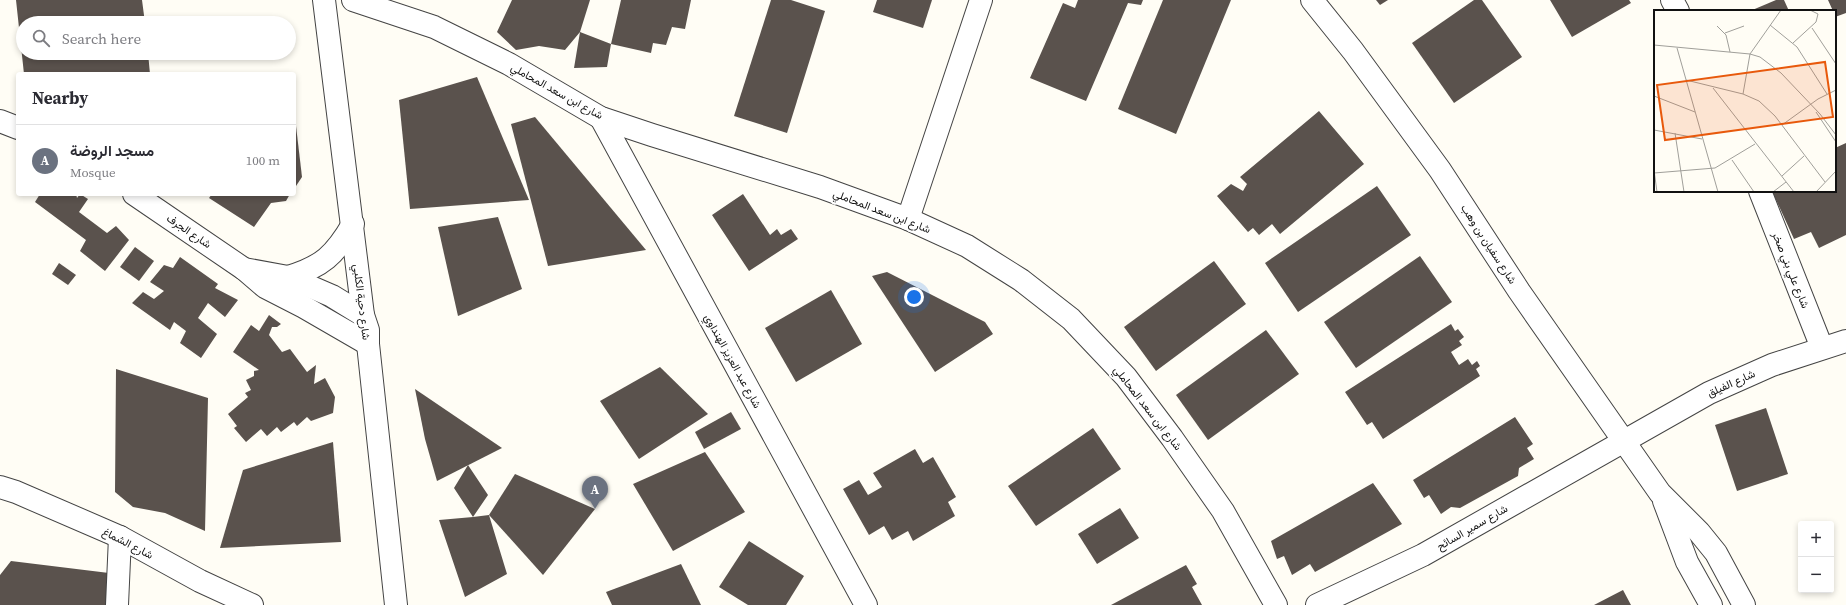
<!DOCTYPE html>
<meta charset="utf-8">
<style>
body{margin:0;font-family:"Source Serif 4",Vazirmatn,serif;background:#f2f2f3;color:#2b2b33}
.controls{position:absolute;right:12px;bottom:12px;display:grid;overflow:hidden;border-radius:4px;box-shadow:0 2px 6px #0003}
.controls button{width:36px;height:36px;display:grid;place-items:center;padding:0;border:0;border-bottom:1px solid #e1e1e2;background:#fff;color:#2b2b33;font:20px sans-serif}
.you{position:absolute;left:914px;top:297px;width:14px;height:14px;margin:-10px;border:3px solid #fff;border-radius:50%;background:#1a73e8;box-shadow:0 0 0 6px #1a73e833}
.badge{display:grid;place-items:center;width:26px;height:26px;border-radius:50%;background:#c4262e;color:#fff;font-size:13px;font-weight:700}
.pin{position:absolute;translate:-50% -33px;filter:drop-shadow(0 1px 2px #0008)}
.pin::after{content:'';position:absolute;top:21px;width:14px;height:12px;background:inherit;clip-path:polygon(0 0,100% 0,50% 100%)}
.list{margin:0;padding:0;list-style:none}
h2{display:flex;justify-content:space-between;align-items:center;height:52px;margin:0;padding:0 16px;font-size:17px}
h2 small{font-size:13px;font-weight:400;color:#7c7c81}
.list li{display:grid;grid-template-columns:26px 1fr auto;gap:12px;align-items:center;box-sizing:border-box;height:72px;padding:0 16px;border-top:1px solid #e1e1e2}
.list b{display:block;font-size:15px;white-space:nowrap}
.list p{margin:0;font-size:13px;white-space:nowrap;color:#7c7c81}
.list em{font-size:13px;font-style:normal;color:#7c7c81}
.icon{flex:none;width:22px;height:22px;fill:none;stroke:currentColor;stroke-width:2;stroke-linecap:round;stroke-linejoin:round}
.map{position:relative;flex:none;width:1846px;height:605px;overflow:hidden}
.search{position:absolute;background:#fff;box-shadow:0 2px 6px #0003;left:16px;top:16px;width:280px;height:44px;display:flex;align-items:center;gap:10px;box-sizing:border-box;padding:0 14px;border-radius:22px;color:#7c7c81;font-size:15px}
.panel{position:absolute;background:#fff;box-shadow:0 2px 6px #0003;left:16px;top:72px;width:280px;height:124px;border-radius:4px}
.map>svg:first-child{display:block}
.building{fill:#5a524d}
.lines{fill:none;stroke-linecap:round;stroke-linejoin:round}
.minor-casing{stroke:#444;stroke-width:24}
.tertiary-casing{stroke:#444;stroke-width:24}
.minor{stroke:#fff;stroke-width:22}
.tertiary{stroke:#fff;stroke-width:22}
.labels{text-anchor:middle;stroke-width:4;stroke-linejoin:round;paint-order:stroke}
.street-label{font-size:11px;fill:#111;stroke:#fff}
.inset-road{fill:none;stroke:#a09f9a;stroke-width:1}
.view{fill:#e8590c;fill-opacity:0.15;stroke:#e8590c;stroke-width:2}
.inset-edge{fill:none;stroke:#111;stroke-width:2}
</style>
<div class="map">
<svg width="1846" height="605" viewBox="0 0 1846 605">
<rect width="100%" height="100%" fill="#fffdf5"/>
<g class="building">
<polygon points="16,0 142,0 145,23 23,23 23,53 148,53 150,74 24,74"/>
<polygon points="512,0 590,0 580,32 611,44 607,67 574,68 580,32 565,50 539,46 516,50 497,32"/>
<polygon points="621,0 691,0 685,29 672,27 666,45 653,43 651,53 611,44"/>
<polygon points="771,0 791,0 825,11 787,133 734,116"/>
<polygon points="877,0 932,0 923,28 873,12"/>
<polygon points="1078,0 1143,0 1141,5 1128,3 1086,101 1030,78 1063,3 1075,8"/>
<polygon points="1163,0 1231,0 1176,134 1118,109"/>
<polygon points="1376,0 1388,0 1380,5"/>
<polygon points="1474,0 1482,0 1522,57 1454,103 1412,43"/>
<polygon points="1550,0 1629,0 1631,3 1572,37"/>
<polygon points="1776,0 1784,0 1789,11 1750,11"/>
<polygon points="1828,0 1846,0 1846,13 1835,17 1835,11 1833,11"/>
<polygon points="477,77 529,200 410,209 399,100"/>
<polygon points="1319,111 1364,164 1280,234 1272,224 1259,235 1253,228 1248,232 1217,196 1231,184 1243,191 1247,184 1240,177"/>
<polygon points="535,117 646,250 548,266 511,124"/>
<polygon points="294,126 296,126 302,177 294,189"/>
<polygon points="1846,143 1846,235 1819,248 1811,232 1794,239 1772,191 1835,191 1835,148"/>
<polygon points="1377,186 1411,235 1298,312 1265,263"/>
<polygon points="40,194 76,194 77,198 80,194 88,199 79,212 107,233 116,226 129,240 105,271 80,251 86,240 35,202"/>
<polygon points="212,194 290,194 286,201 271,203 254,227 209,198"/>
<polygon points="743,194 770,235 777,229 781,235 791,229 798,239 749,271 712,215"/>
<polygon points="498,217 522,289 458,316 438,227"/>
<polygon points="135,247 154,261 139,281 120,267"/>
<polygon points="1420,256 1452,302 1356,368 1324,322"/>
<polygon points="180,257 218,284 215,288 238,300 225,317 208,303 198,318 217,334 201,358 180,343 186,331 174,322 170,330 132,303 143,292 154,299 164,291 150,282 164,265 173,268"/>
<polygon points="1214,261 1246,304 1156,371 1124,327"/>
<polygon points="59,263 76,275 68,285 52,274"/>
<polygon points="887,272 985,322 993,334 935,372 872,276"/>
<polygon points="831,290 862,344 796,382 765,328"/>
<polygon points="269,315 281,324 277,327 272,327 269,335 282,352 290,349 307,372 316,365 314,384 325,378 335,397 333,413 311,421 307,417 297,426 294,422 281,432 277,427 267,436 261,429 246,442 234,428 237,426 228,414 248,397 245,393 251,390 246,380 254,376 254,371 259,370 233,352 251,325 259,331"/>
<polygon points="1451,324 1455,331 1458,329 1464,337 1459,341 1462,345 1451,352 1459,365 1468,359 1472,365 1477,361 1480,366 1476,369 1480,376 1383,439 1372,422 1367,425 1345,392"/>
<polygon points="1266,330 1299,374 1208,440 1176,395"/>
<polygon points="660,367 708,414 639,459 600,401"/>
<polygon points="116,369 208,398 205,531 165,513 133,507 115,492"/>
<polygon points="415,389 502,448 437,481 425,439"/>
<polygon points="1766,408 1788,474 1737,491 1715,425"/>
<polygon points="731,412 741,429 704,449 695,432"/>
<polygon points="1515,417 1533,444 1527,448 1534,459 1519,468 1518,476 1460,508 1451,507 1441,514 1429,495 1424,498 1413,480"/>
<polygon points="1093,428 1121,469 1036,526 1008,486"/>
<polygon points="333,442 341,542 220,548 243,470"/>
<polygon points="915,449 923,463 933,457 956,497 948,502 955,516 913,541 908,531 892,540 884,526 869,535 843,489 859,480 868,495 882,487 873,473"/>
<polygon points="705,452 745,512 673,551 633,484"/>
<polygon points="468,465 488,495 473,517 489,515 507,574 465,597 439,520 473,517 454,488"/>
<polygon points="515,474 595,509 543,575 489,515"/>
<polygon points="1373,483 1402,524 1315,572 1310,564 1292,575 1284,556 1277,559 1271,541"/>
<polygon points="1120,508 1139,538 1097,564 1078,534"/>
<polygon points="749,541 804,576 786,605 748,605 719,587"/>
<polygon points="11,561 109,573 107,605 0,605 0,575"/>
<polygon points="681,564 701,605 612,605 606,592"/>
<polygon points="1186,565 1197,584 1192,587 1202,605 1111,605"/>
<polygon points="1623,590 1631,605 1594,605"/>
</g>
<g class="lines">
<g class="minor-casing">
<g id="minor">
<polyline points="324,0 363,315 368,330 368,344 396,605"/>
<polyline points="353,0 434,27 509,64 601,118 652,135 820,187 908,219 967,246 1021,280 1071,319 1126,377 1172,438 1223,511 1276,605"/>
<polyline points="1672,0 1678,11"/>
<polyline points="601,118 866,605"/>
<polyline points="0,121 18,128"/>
<polyline points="1760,191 1822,348"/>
<polyline points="134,194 244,269 265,287 304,307 368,344"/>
<polyline points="908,219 981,0"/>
<polyline points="244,269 288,277 332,296 363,315"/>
<path d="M288,277C322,267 335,255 353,224"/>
<polyline points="0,487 16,492 120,537 200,581 252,605"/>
<polyline points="117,605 120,537"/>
<polyline points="1317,605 1423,555 1709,393 1772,365 1846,341"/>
</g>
</g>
<g class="tertiary-casing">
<g id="tertiary">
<polyline points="1312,0 1353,51 1440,170 1519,291 1660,493 1699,532 1716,553 1744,605"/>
<polyline points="1664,501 1687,562 1711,605"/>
</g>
</g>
<use href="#minor" class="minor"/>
<use href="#tertiary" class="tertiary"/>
</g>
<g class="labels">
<g class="street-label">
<text transform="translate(557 91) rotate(29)" y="4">شارع ابن سعد المحاملي</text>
<text transform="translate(882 211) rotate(21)" y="4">شارع ابن سعد المحاملي</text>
<text transform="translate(189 231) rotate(34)" y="4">شارع الجرف</text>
<text transform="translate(1489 244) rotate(57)" y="4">شارع سفيان بن وهب</text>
<text transform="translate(1791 270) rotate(68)" y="4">شارع علي بني صخر</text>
<text transform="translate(362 302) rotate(83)" y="4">شارع دحية الكلبي</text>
<text transform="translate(733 361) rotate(61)" y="4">شارع عبد العزيز الهنداوي</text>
<text transform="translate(1731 383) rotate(-24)" y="4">شارع الفيلق</text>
<text transform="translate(1148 408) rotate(52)" y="4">شارع ابن سعد المحاملي</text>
<text transform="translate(1472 527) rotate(-30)" y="4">شارع سمير السائح</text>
<text transform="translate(128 543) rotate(27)" y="4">شارع الشماغ</text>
</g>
</g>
<g transform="translate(1654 10)">
<rect width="182" height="182" fill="#fffdf5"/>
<path class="inset-road" d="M116,15L143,37L173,84M63,16L72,25L76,42M158,18L182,54M71,23L90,16M139,33L162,12L164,4L156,0M0,35L96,44L106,47L127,63L166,104L182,125M23,38L64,182M32,70L89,84L105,91L121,106L171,172M59,78L140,182M89,84L96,44L127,0M0,86L41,102M162,102L182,132M128,115L164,89L182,80M0,120L48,129M21,123L30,182M78,150L100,182M0,160L3,182M0,163L61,158L101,134M128,166L150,146M119,182L132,172M162,182L182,161"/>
<path class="view" d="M171,52L179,107L11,130L3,75Z"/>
<rect width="182" height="182" class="inset-edge"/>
</g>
</svg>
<div class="controls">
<button>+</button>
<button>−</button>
</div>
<div class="you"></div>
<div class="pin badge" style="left:595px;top:509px;background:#6b7280">A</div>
<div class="search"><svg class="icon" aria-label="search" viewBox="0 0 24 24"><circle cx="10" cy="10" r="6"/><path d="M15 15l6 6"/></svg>Search here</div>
<section class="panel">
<h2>Nearby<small></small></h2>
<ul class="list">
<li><span class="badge" style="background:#6b7280">A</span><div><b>مسجد الروضة</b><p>Mosque</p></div><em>100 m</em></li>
</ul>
</section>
</div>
